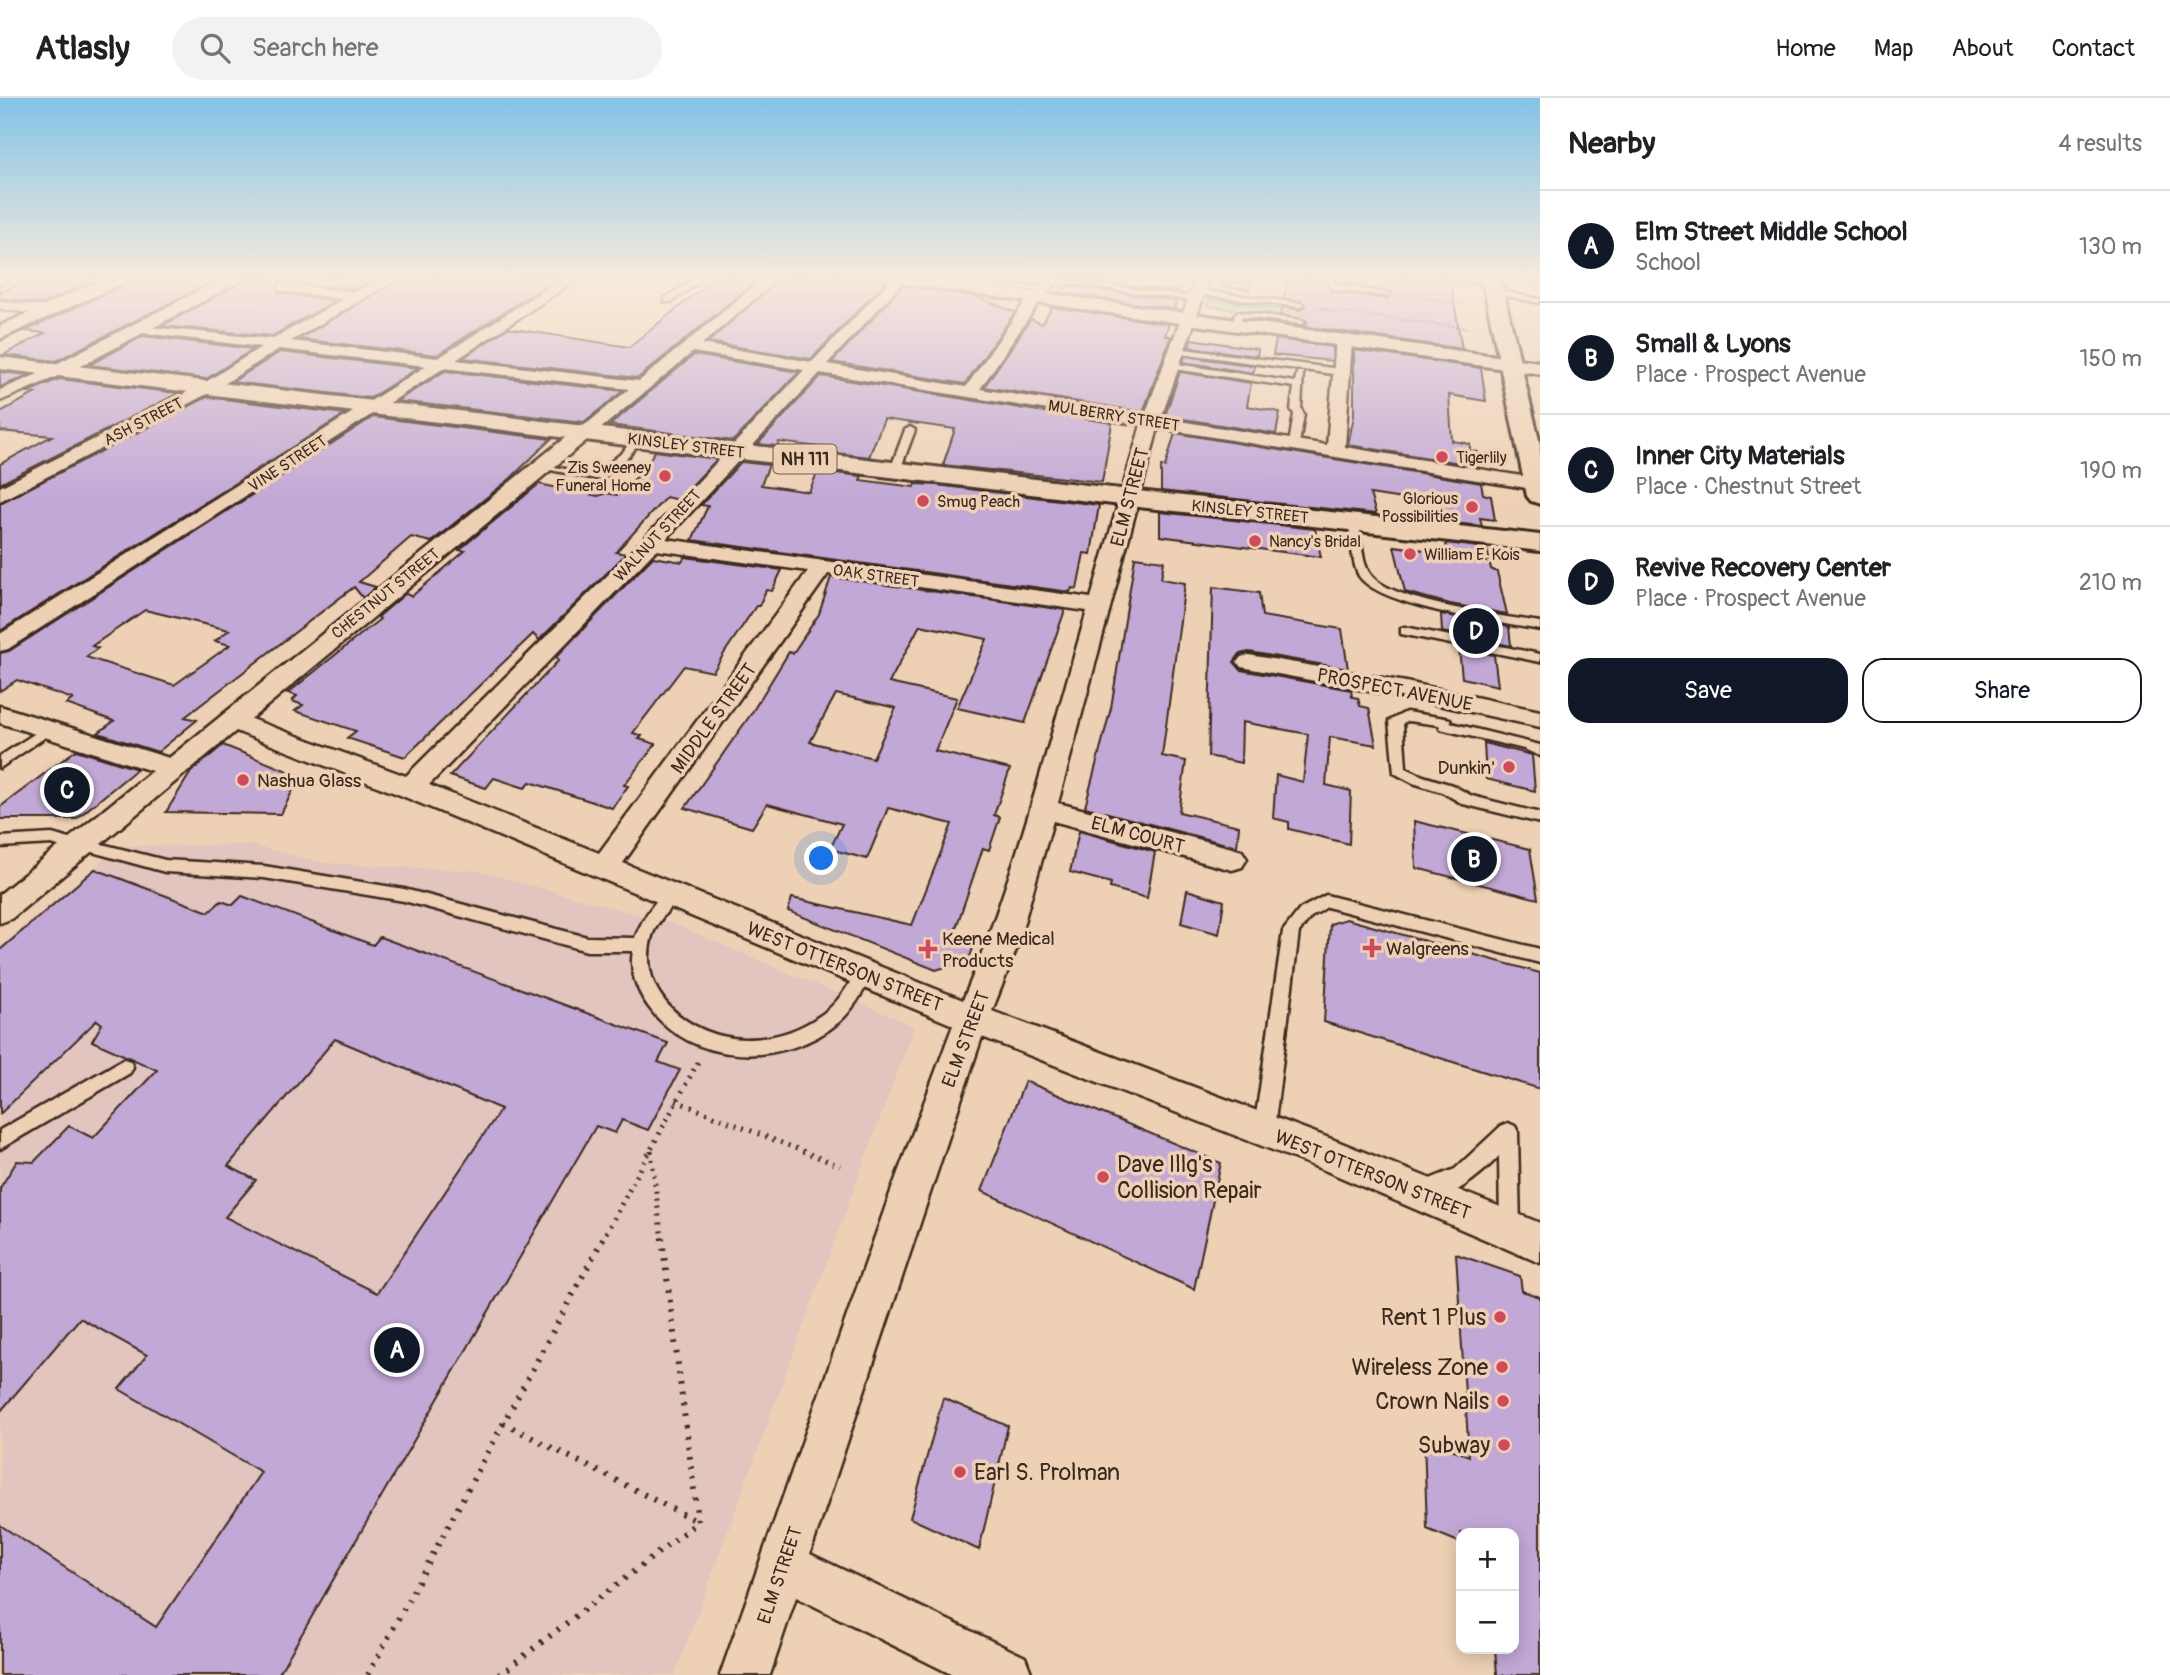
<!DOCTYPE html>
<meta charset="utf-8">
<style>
body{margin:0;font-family:Pangolin,sans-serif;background:#f2f2f2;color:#202124}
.controls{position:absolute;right:21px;bottom:21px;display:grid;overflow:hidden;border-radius:14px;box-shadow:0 4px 18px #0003}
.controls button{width:63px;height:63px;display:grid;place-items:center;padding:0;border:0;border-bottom:2px solid #e0e0e0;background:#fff;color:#202124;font:35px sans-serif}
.you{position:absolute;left:822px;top:761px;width:24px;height:24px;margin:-18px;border:5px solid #fff;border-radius:50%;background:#1a73e8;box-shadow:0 0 0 10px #1a73e833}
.badge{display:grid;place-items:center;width:46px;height:46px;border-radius:50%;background:#111827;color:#fff;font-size:23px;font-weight:700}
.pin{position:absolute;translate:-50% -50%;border:4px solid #fff;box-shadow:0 2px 7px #0006}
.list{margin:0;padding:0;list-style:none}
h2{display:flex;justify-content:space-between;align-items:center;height:91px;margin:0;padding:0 28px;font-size:30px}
h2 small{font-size:23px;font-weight:400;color:#757577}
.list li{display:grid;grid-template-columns:46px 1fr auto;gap:21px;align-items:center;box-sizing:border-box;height:112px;padding:0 28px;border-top:2px solid #e0e0e0}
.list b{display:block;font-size:26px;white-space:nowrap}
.list p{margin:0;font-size:23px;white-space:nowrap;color:#757577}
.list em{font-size:23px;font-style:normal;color:#757577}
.actions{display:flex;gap:14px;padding:21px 28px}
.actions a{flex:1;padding:16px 0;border:2px solid #111827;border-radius:21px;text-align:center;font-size:24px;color:#111827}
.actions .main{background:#111827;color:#fff}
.icon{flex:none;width:38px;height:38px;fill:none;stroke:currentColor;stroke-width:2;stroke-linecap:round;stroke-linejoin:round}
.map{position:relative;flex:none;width:1540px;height:1577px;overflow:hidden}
header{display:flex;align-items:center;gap:42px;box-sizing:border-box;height:98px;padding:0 35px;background:#fff;border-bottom:2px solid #e0e0e0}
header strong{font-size:33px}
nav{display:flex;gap:38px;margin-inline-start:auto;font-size:24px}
.search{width:490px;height:63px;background:#f2f2f2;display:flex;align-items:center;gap:18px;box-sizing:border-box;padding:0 24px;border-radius:38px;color:#757577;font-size:26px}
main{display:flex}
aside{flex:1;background:#fff}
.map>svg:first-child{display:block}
.built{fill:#e1c5be}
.green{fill:#a3d89c;stroke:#6f815d;stroke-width:2}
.building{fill:#c2a8d6;stroke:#3b2a1e;stroke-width:2;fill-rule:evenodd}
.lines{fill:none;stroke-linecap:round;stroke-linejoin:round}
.lane-casing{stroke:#3b2a1e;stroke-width:5}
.street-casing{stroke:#3b2a1e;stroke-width:5}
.secondary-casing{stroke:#3b2a1e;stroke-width:6}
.primary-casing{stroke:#3b2a1e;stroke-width:6}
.path-far2{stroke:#3b2a1e;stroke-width:2.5;stroke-dasharray:1 2.5;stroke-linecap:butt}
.path-far1{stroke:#3b2a1e;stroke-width:5;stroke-dasharray:2 6;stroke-linecap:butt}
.path{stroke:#3b2a1e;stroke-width:6;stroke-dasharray:2.5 8;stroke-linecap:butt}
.lane{fill:#eed1b4;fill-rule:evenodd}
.street{fill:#eed1b4;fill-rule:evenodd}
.secondary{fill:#eed1b4;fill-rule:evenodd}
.primary{fill:#eed1b4;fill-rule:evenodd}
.poi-dot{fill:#d1495b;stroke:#eed1b4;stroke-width:2.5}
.labels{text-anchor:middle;stroke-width:7;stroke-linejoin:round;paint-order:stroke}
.far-street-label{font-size:16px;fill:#3b2a1e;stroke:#eed1b4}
.far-poi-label{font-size:16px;fill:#3b2a1e;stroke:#eed1b4;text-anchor:start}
.shield{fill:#eed1b4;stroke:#715c4b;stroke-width:2}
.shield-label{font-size:18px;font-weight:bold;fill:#3b2a1e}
.street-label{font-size:19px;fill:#3b2a1e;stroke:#eed1b4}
.poi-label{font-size:19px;fill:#3b2a1e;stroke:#eed1b4;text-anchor:start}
.near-poi-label{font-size:23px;fill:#3b2a1e;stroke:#eed1b4;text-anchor:end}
</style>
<header>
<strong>Atlasly</strong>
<div class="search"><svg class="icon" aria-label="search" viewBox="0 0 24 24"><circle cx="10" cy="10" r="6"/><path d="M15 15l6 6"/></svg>Search here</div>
<nav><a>Home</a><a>Map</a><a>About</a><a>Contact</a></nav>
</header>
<main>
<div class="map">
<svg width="1540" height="1577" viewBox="0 0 1540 1577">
<rect width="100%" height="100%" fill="#eed1b4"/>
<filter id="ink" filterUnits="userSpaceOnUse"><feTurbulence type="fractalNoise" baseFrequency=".0143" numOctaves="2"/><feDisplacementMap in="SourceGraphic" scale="14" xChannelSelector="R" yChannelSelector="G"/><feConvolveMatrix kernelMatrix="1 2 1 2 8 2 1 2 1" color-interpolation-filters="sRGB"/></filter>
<g filter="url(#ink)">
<polygon class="built" points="251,747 325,765 478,773 673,826 914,928 675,1577 0,1577 0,848 120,748"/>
<polygon class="green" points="1304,200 1387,231 1207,208 1208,201 1302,214"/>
<g class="building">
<polygon points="32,180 99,180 42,206 0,200 0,195"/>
<polygon points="131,180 219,180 56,263 3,257 45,235 25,233 126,186"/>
<polygon points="248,180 377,180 355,191 277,184 278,195 335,203 272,238 162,228"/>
<polygon points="401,180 557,180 437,257 299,241"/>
<polygon points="715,180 760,180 638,280 463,260 508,230 629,249"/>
<polygon points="781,180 888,180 888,181 811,261 708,244"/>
<polygon points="1069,180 1184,180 1179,194"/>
<polygon points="1288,180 1324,182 1332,194 1387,201 1393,195 1339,183 1344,184 1344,182 1368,184 1368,180 1398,180 1451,186 1462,251 1302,228 1307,225 1306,222 1281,217 1282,209 1300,212 1306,208 1301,203 1284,200"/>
<polygon points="1065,187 1176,203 1174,211 1060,195"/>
<polygon points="903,188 977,199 1015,214 965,286 832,264"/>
<polygon points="1052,209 1169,226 1165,238 1171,238 1143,314 984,289 1031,221 1042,226"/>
<polygon points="143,238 253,251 206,281 89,267"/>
<polygon points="1191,241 1258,251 1257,258 1189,249"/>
<polygon points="1276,241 1333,249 1332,263 1273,257"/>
<polygon points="1354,252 1481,270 1486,303 1449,297 1452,343 1470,346 1470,353 1478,354 1479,368 1348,347 1354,318"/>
<polygon points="280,254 418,270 370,300 232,284"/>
<polygon points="694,257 799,274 733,343 610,327"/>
<polygon points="1185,258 1255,268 1253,275 1183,264"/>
<polygon points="445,273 623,293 584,324 397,303"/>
<polygon points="0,274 29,277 0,289"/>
<polygon points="1180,274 1251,285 1247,308 1280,314 1276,336 1165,318"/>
<polygon points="821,278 1112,325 1102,384 943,367 955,331 884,321 869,359 827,354 828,350 779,344 777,348 758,346"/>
<polygon points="59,281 179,295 0,386 0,366 52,338 0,333 0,314 36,295 28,294"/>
<polygon points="207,299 345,316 0,533 0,405"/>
<path d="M373,319L551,341L511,380L431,444L411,439L359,484L376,489L363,500L354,489L185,619L197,622L158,654L98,635L114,623L66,606L73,601L17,582L0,593V555L9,553ZM145,512L229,532L215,543L230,547L174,587L86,559L98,550L92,548Z"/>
<polygon points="1175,335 1481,385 1483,396 1491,398 1495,422 1480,420 1482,428 1443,424 1441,407 1370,396 1376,416 1161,393 1161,368 1165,369"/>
<polygon points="655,353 717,361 678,402 666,399 616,454 626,456 539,542 533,536 405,659 347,640 356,633 295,613 303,607 292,603 297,598 288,595 380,521 378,519 405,496 412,498 465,453 459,452 539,386 598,398 606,395 617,397 641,375"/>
<polygon points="741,364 769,367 761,387 809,394 818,373 862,378 860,382 914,389 916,386 937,387 1099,407 1091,456 1084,455 1077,491 1072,490 1070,494 692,442 708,408 701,407"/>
<polygon points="1160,414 1315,431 1321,459 1160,438"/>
<polygon points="1446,445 1487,450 1491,471 1497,474 1507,516 1450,506 1405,494 1394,448 1447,455"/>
<polygon points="653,459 682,464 685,459 782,472 772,493 766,492 759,508 756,508 725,554 713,574 684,568 633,635 642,638 639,641 656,646 624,687 628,688 612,710 530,684 525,690 494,680 486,690 450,678 559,562 556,559"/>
<polygon points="1135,459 1164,463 1161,481 1185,485 1162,658 1186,663 1179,714 1239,728 1237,749 1085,709 1111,610"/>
<path d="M831,479L1065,512L1025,625L957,610L987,541L920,527L889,585L957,600L935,653L1010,671L994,717L1000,719L989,752L983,750L954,836L976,841L969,862L936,872L788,813L792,800L912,827L952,726L888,710L867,761L830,751L842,726L767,706L752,730L685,710L751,616L789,554L793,555L819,516ZM836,596L896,610L873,660L810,644Z"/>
<polygon points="1213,489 1259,495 1262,518 1342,531 1348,571 1249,554 1240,556 1234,564 1241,572 1351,592 1352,599 1358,600 1360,608 1369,610 1376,647 1330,639 1326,687 1351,693 1349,746 1289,731 1289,724 1273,720 1276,677 1303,684 1308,636 1242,624 1241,665 1208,658"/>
<polygon points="1441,516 1509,529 1511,548 1442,534"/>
<polygon points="1459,550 1494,557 1498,588 1462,580"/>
<polygon points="1484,645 1532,657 1535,693 1486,681"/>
<polygon points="223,647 300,678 281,716 166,714 191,674"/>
<polygon points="76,652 137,671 76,721 0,721 0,709"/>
<polygon points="1414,723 1530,751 1538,801 1416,770"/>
<polygon points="1079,733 1155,754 1147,800 1110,790 1111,785 1070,774"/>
<path d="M95,771L209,814L221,803L233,807L242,798L373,847L380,839L668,945L658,964L680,972L648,1032L622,1022L615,1035L596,1028L278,1577H0V1427L156,1529L261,1374L119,1291L147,1257L80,1220L0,1314V1090L17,1063L34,1064L69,1028L93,1040L157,972L92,943L102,926L97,922L0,1016V852ZM335,941L501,1011L377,1195L225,1119L256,1082L228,1068Z"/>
<polygon points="1187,792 1224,803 1219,836 1181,825"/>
<polygon points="1346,821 1540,875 1540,991 1324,924 1330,826"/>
<polygon points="1025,983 1221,1065 1194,1191 982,1093"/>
<polygon points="1456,1156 1520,1178 1522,1193 1540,1199 1540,1577 1497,1577 1495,1551 1514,1551 1514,1435 1461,1435 1461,1445 1427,1431 1424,1340 1469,1358"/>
<polygon points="943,1300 1008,1328 979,1452 910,1420"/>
</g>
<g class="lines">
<g class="lane-casing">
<g id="lane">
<polygon points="20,180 30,180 0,193 0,188"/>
<polygon points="696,180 704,180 671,204 665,204 665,200"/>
<polygon points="959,180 1045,190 1049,192 1045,194 964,183 960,190 954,190"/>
<polygon points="1050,180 1196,199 1200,201 1196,203 1053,183"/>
<polygon points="1244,180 1251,180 1248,190 1221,187 1242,186"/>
<polygon points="1326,180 1333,180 1338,187 1391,196 1387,198 1332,191"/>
<polygon points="1438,180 1458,180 1497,186 1493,188"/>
<polygon points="1492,191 1540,201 1540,205 1492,195"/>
<polygon points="1199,192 1300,205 1304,207 1300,209 1196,196"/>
<polygon points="1239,214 1301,222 1305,224 1301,226 1242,219 1239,229 1233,229 1235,216"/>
<polygon points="1176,250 1340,271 1344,274 1340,277 1173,254 1172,252"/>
<polygon points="1171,265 1295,284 1297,274 1303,274 1301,311 1304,316 1299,346 1294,349 1289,346 1294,316 1291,311 1294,289 1168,270 1167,268"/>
<polygon points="910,329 915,332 900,372 892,374 890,372 905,332"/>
<polygon points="634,339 642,341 629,358 601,382 535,369 540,366 595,377 623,354"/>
<path d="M1353,422L1358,425C1362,440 1361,465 1371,477C1392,505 1504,518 1540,524V532C1503,525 1379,509 1359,478C1351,464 1352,441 1348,425Z"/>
<polygon points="1405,529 1540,556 1540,564 1401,536 1401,530"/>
<polygon points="1406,614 1445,620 1450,621 1451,625 1540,647 1540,658 1524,651 1440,631 1439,627 1408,623 1403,625 1406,670 1423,678 1452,687 1472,698 1540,715 1540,725 1463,706 1442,694 1413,685 1394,675 1389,623"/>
<polygon points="48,627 55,631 53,634 0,670 0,658"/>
<path d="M52,736L76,743L82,741L165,762L264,768L404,791L587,839L635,840C640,826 660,788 677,793L679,797C671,811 657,822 652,838C635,896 691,940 745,941C773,941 799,933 821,917C838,906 848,888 858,871L864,869L870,871L872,876C864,893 854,911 839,924C785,970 691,969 648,908C637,893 629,872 633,853H587L404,803L264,780L165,774L85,752L79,755L52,746L0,749V739Z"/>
<polygon points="1326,797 1540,851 1540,865 1327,809 1311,819 1299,834 1274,1031 1271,1037 1264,1040 1257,1037 1254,1031 1283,833 1300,811"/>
<polygon points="124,961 130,963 133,969 130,975 0,1051 0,1032"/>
<path d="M1508,1025L1515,1028L1518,1034L1520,1132L1517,1139L1510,1142L1503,1139L1500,1132L1499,1058C1483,1075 1445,1109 1420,1099L1417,1092L1420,1085L1455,1071L1501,1028Z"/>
</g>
</g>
<g class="street-casing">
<g id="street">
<path d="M382,180H399L291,243L438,260L563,180H579L456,262L639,283L764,180H779L702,246L812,264L893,180H907L827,266L966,289L1027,201L1047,180H1061L1037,207L980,291L1145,317L1196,180H1210L1161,320L1327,347L1336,242L1344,237L1352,242L1345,349L1540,381L1538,392L1158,330L1058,705L1232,750L1242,753L1247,761L1242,769L1232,772L1053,723L1016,852L992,913L1337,1043L1540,1125V1165L1324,1072L982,939L810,1456L1025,1559L1032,1577H953L796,1499L770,1577H720L890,1096L953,927L400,697L236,633L11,821L0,825V796L152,673L0,625V608L169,660L567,338L589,324L629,291L444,270L8,551L0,553V536L426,268L279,251L213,293L0,403V389L201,287L261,249L142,235L135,231L137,228L273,241L343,201L284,193L279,192V186L356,194ZM693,254L804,272L644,441L406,678L251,621ZM820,275L1141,327L1091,500L666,441ZM656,452L808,473L599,755L429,687ZM828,476L1087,513C1049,643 1016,777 963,902L623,765Z"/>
<polygon points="1531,180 1540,180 1540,184 1533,183"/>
<polygon points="0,203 47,209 54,213 47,217 0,211"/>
<polygon points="57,268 65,273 63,276 0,303 0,292"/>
<polygon points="1249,557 1406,584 1540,613 1540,629 1406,600 1241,569 1237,564 1241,559"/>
</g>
</g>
<g class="secondary-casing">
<g id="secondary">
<polygon points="105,180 128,180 125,184 0,241 0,228"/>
<polygon points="224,180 246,180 64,277 50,277 47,273 50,269"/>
<polygon points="1482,180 1500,180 1540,346 1540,406 1531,403 1527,398"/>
</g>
</g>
<g class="primary-casing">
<g id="primary">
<polygon points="890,180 935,180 1540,264 1540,276 899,185"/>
<polygon points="0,259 1129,392 1540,437 1540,453 1129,408 0,271"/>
</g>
</g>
<g class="path-far2">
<polyline points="600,184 611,180"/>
<polyline points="1405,198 1463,205"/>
<polygon points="1326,210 1331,213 1320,211"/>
<polyline points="1331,213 1467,230"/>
</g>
<g class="path-far1">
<polyline points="676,1003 840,1068"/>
<polyline points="651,1053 661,1135"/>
<polyline points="606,1135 699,962"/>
</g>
<g class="path">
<polyline points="503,1325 698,1424"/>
<polyline points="368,1577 607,1133"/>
<polyline points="499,1577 698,1424 661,1133"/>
</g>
<use href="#lane" class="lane"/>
<use href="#street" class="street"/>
<use href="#secondary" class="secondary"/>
<use href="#primary" class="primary"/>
</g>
</g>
<linearGradient id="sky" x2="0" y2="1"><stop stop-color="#82c3e6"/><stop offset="0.45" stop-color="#f7eadd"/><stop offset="1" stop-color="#f7eadd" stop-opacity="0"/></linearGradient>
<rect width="1540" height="401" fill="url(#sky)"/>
<g class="poi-dot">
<circle cx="1442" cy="359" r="7"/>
<circle cx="665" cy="378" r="7"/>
<circle cx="923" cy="403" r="7"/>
<circle cx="1472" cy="409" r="7"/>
<circle cx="1255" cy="443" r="7"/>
<circle cx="1410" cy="456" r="7"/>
<circle cx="1509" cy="669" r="7"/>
<circle cx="243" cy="682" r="7"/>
<path d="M1368.5 839.5h7v7h7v7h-7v7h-7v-7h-7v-7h7z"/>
<path d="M924.5 840.5h7v7h7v7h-7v7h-7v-7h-7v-7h7z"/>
<circle cx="1103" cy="1079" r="7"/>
<circle cx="1500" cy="1219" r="7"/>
<circle cx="1502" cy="1269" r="7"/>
<circle cx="1503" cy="1303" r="7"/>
<circle cx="1504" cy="1347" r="7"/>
<circle cx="960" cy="1374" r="7"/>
</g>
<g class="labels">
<g class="far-street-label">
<text transform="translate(1114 317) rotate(9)" y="6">MULBERRY STREET</text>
<text transform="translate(143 323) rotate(-27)" y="6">ASH STREET</text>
<text transform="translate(686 347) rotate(7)" y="6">KINSLEY STREET</text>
<text transform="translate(287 365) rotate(-33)" y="6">VINE STREET</text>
<text transform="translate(1250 413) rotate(6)" y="6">KINSLEY STREET</text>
<text transform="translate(657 437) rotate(-47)" y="6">WALNUT STREET</text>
<text transform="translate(876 477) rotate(8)" y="6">OAK STREET</text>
<text transform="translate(385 495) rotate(-39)" y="6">CHESTNUT STREET</text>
</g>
<g class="far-poi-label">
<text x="1456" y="365">Tigerlily</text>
<text x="651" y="375" text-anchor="end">Zis Sweeney<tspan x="651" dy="18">Funeral Home</tspan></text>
<text x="1458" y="406" text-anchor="end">Glorious<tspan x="1458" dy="18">Possibilities</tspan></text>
<text x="937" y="409">Smug Peach</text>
<text x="1269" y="449">Nancy's Bridal</text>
<text x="1424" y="462">William E. Kois</text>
</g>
<rect class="shield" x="773.5" y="346.5" width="63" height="29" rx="5"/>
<g class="shield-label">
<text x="805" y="367">NH 111</text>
</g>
<g class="street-label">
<text transform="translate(1129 399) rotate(-75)" y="7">ELM STREET</text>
<text transform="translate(1395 591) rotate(11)" y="7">PROSPECT AVENUE</text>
<text transform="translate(713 620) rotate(-54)" y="7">MIDDLE STREET</text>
<text transform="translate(1138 736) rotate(15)" y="7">ELM COURT</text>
<text transform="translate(845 868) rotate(22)" y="7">WEST OTTERSON STREET</text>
<text transform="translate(965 941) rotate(-69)" y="7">ELM STREET</text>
<text transform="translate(1373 1076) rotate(22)" y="7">WEST OTTERSON STREET</text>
<text transform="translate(779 1477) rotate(-71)" y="7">ELM STREET</text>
</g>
<g class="poi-label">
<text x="1495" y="676" text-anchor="end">Dunkin'</text>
<text x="257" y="689">Nashua Glass</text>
<text x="942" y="847">Keene Medical<tspan x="942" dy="22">Products</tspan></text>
<text x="1386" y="857">Walgreens</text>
</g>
<g class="near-poi-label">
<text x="1117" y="1074" text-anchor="start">Dave Illg's<tspan x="1117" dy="26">Collision Repair</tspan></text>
<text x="1486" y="1227">Rent 1 Plus</text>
<text x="1488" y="1277">Wireless Zone</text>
<text x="1489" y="1311">Crown Nails</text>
<text x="1490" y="1355">Subway</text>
<text x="974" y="1382" text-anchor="start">Earl S. Prolman</text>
</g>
</g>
</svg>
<div class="controls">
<button>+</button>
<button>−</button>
</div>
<div class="you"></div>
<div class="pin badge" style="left:397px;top:1252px">A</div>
<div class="pin badge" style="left:1474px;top:761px">B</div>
<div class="pin badge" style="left:67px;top:692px">C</div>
<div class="pin badge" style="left:1476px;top:533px">D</div>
</div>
<aside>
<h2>Nearby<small>4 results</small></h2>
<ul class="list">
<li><span class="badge">A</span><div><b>Elm Street Middle School</b><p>School</p></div><em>130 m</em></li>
<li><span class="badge">B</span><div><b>Small &amp; Lyons</b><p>Place · Prospect Avenue</p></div><em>150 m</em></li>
<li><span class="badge">C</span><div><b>Inner City Materials</b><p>Place · Chestnut Street</p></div><em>190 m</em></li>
<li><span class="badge">D</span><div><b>Revive Recovery Center</b><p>Place · Prospect Avenue</p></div><em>210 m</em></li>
</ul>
<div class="actions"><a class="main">Save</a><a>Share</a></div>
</aside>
</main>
